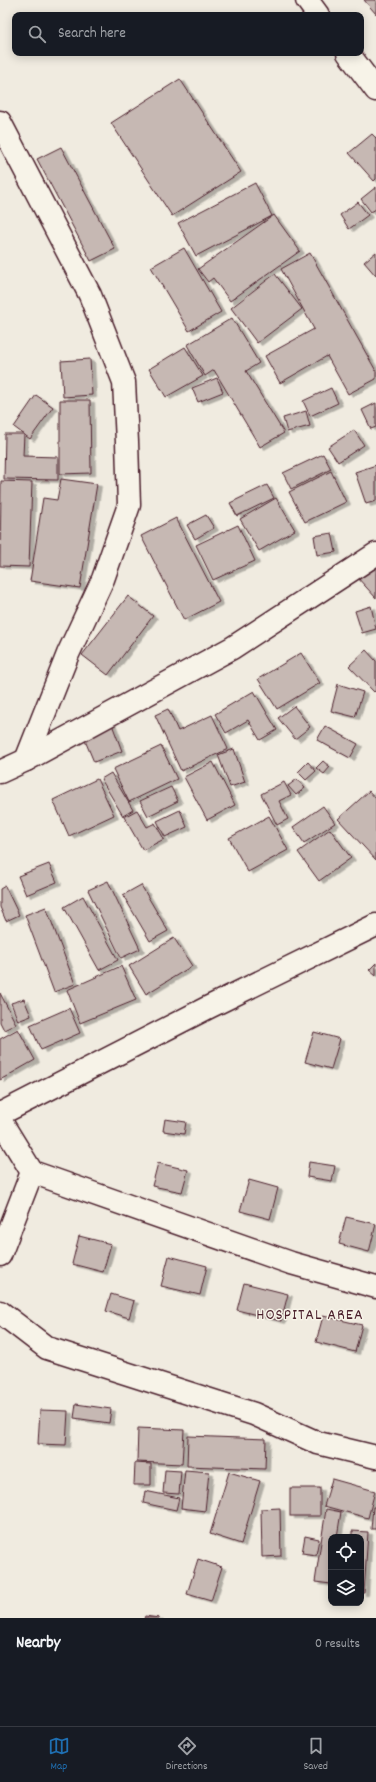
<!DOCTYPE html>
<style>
body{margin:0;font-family:Dekko,sans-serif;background:#242831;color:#f1f3f6}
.controls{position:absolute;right:12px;bottom:12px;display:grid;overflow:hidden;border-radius:8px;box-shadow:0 2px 10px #0003}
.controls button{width:36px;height:36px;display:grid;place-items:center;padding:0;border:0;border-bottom:1px solid #363941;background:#171b24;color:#f1f3f6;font:20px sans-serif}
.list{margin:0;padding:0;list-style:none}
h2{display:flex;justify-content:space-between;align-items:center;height:52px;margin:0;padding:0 16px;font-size:17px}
h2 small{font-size:13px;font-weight:400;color:#9ea1a6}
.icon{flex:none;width:22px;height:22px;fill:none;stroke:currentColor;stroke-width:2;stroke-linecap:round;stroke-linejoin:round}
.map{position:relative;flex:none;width:376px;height:1618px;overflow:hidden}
.search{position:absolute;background:#171b24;box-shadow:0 2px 10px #0003;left:12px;right:12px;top:12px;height:44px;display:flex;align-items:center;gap:10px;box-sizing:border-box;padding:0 14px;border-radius:8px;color:#9ea1a6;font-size:15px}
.sheet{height:108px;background:#171b24}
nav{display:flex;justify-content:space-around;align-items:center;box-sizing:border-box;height:56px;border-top:1px solid #363941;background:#171b24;font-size:11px;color:#9ea1a6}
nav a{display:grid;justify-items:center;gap:2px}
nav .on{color:#1f6fb2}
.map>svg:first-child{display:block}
.building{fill:#c6b8b3;stroke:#4a1f2b;filter:url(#shadow)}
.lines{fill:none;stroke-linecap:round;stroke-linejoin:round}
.minor-casing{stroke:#4a1f2b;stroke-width:25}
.secondary-casing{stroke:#4a1f2b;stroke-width:25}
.minor{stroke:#f7f3e8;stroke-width:22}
.secondary{stroke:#f7f3e8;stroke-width:22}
.labels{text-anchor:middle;stroke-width:3;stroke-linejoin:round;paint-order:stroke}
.quarter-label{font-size:16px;letter-spacing:1px;fill:#4a1f2b;stroke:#f7f3e8}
</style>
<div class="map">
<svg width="376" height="1618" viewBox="0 0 376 1618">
<defs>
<filter id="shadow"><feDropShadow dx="4.5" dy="2.5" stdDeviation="0" flood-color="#0004"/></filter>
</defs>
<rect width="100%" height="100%" fill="#f0ebe0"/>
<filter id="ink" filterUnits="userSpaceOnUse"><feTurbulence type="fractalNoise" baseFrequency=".025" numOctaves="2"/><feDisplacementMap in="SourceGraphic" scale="8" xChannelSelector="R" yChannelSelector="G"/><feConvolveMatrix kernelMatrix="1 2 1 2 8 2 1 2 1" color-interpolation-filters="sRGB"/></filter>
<g filter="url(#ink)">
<g class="building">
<polygon points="364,0 376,0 376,14"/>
<polygon points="180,79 241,172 172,216 111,123"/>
<polygon points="372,134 376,138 376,179 374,181 349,153"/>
<polygon points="61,147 115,249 91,261 37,159"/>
<polygon points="255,183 272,216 196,256 178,223"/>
<polygon points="376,187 376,209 371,212 361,199"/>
<polygon points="358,202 368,215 349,229 340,215"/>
<polygon points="274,215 300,251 230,301 213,278 208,282 198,269"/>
<polygon points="184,248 221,312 189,331 151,267"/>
<polygon points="376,252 376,276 364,262"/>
<polygon points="310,253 376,371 376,379 348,394 327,356 280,383 265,356 314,329 281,269"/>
<polygon points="275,274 302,309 257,343 231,308"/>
<polygon points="232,318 259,363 246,371 284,433 260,447 214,370 205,376 187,345"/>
<polygon points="185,347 203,376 166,397 149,369"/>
<polygon points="90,359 92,395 63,397 61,361"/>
<polygon points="217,378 223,392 198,402 192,388"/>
<polygon points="331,388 338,403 310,416 303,401"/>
<polygon points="36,395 53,407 30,439 14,427"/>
<polygon points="60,400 90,400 91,473 60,474"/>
<polygon points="376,403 376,427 371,429 362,410"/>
<polygon points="306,411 310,426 287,432 283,418"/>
<polygon points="354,430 364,445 338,462 328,447"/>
<polygon points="5,434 24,434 23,456 58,457 58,480 4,479"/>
<polygon points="323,454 331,469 291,489 283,473"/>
<polygon points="376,465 376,501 366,504 355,472"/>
<polygon points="331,471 346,502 305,522 289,492"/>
<polygon points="61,479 97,484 80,588 30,581 43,498 57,500"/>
<polygon points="1,481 32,482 29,567 0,566"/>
<polygon points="267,485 274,498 237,516 230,503"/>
<polygon points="276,498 295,530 259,551 240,519"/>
<polygon points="206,515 214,528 195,539 187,525"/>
<polygon points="176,518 219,602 184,620 141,536"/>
<polygon points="238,525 255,561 213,580 196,545"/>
<polygon points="332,533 336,552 317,555 314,536"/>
<polygon points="376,559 376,598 356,576"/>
<polygon points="128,596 153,616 108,675 82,655"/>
<polygon points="371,606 376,629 362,633 355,611"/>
<polygon points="366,650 376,661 376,690 374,692 349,666"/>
<polygon points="301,653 320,683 277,709 258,679"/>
<polygon points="338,684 363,692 355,717 331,711"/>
<polygon points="254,691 277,730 260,740 248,720 226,733 215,714"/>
<polygon points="294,706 310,727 295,739 278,718"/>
<polygon points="168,709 178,731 212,715 228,749 181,771 155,715"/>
<polygon points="110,719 122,751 94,762 81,731"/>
<polygon points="325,726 358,744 350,758 317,740"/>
<polygon points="161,746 177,779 129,802 113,769"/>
<polygon points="234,749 245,782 230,787 218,755"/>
<polygon points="323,761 330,767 324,774 316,768"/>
<polygon points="213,762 235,805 207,820 184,777"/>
<polygon points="308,762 316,771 306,780 298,772"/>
<polygon points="111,773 133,810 123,816 101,779"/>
<polygon points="97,779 114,815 69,836 53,800"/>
<polygon points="297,779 305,788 296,795 288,786"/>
<polygon points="284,782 291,795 279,801 288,819 277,825 261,794"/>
<polygon points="171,787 178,801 148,816 140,801"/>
<polygon points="369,791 376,799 376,860 338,819"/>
<polygon points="323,806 335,823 304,843 293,827"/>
<polygon points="137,810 147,827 155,823 164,839 143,850 124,817"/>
<polygon points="180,810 187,827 165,837 157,821"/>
<polygon points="269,816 288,850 248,872 229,838"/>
<polygon points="330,829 351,858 319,881 298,852"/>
<polygon points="49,864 57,882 26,895 18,876"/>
<polygon points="108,881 140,949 121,958 88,890"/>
<polygon points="141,885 168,931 150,941 123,895"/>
<polygon points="5,886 19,915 6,921 0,907 0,889"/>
<polygon points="83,896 118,960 99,970 64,907"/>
<polygon points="46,907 75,984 54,992 25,915"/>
<polygon points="174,938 192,966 146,994 129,966"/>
<polygon points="376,963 376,976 369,970"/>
<polygon points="121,966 136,1000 80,1023 67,990"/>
<polygon points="0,993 16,1024 4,1030 0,1022"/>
<polygon points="24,999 31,1016 18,1021 11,1003"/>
<polygon points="69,1008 80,1033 41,1050 30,1025"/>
<polygon points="18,1029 35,1060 0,1080 0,1039"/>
<polygon points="314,1032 340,1039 331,1069 305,1062"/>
<polygon points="165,1119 186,1122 184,1134 163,1131"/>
<polygon points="309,1162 335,1166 332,1181 307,1177"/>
<polygon points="158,1163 188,1170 182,1192 152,1186"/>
<polygon points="249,1180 278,1188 270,1219 240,1211"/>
<polygon points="346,1217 376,1224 369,1252 339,1244"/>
<polygon points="79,1236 111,1244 103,1272 72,1264"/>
<polygon points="169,1256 207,1266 200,1295 161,1286"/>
<polygon points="244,1283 288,1294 281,1321 237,1310"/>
<polygon points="111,1294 134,1301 129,1318 106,1311"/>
<polygon points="323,1316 362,1325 355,1352 316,1342"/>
<polygon points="76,1404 111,1409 109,1423 74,1418"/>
<polygon points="40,1410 68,1411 66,1445 38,1444"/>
<polygon points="138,1428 184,1430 182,1464 137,1462"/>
<polygon points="188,1436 266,1439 265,1469 187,1466"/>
<polygon points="135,1463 151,1464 151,1485 134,1485"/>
<polygon points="165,1470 181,1471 179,1494 163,1493"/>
<polygon points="185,1470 209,1472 205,1511 181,1508"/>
<polygon points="229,1472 260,1481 241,1544 210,1534"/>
<polygon points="332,1479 375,1491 368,1518 324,1506"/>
<rect x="290" y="1488" width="30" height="28"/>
<polygon points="145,1491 179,1498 176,1510 143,1503"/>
<polygon points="373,1507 376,1507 376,1529 371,1529"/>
<polygon points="280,1508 281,1556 262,1557 261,1509"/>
<polygon points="326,1509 341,1512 337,1537 331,1537 331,1584 315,1582"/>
<polygon points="352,1531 368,1532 364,1593 361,1593 361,1537 352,1537"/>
<polygon points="305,1536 319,1539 316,1555 302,1553"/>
<polygon points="198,1559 222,1567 211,1601 187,1594"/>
<polygon points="145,1616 159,1618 144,1618"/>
</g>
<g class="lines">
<g class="minor-casing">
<g id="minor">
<polyline points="307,0 318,15"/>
<polyline points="348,53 376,90"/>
<polyline points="0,122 90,295 124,382 127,442 129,505 103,579 68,654 26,760"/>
<polyline points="0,772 26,760 232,648 376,554"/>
<polyline points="0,1120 32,1172 291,1263 376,1287"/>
<polyline points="0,1255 32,1172"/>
<polyline points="0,1312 47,1348 254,1414 318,1443 376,1457"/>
</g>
</g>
<g class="secondary-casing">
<polyline id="secondary" points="0,1114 207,1008 376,925"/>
</g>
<use href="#minor" class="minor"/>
<use href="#secondary" class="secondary"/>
</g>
</g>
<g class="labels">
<g class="quarter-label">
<text x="310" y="1319">HOSPITAL AREA</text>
</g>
</g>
</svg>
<div class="controls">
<button><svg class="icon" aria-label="locate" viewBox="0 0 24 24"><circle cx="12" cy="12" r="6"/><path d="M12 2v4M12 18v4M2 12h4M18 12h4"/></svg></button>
<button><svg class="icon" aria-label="layers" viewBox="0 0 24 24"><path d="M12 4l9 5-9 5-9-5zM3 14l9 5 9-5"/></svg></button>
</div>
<div class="search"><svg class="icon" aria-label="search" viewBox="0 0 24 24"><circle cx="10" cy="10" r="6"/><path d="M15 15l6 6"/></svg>Search here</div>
</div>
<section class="sheet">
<h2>Nearby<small>0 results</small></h2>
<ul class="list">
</ul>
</section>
<nav>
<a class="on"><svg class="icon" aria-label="map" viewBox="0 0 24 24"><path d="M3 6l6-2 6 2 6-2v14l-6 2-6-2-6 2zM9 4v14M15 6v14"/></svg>Map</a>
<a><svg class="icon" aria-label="directions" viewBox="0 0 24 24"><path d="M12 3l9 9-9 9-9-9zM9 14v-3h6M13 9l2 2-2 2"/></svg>Directions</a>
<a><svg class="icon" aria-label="saved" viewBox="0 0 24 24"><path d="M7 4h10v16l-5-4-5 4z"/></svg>Saved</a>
</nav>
